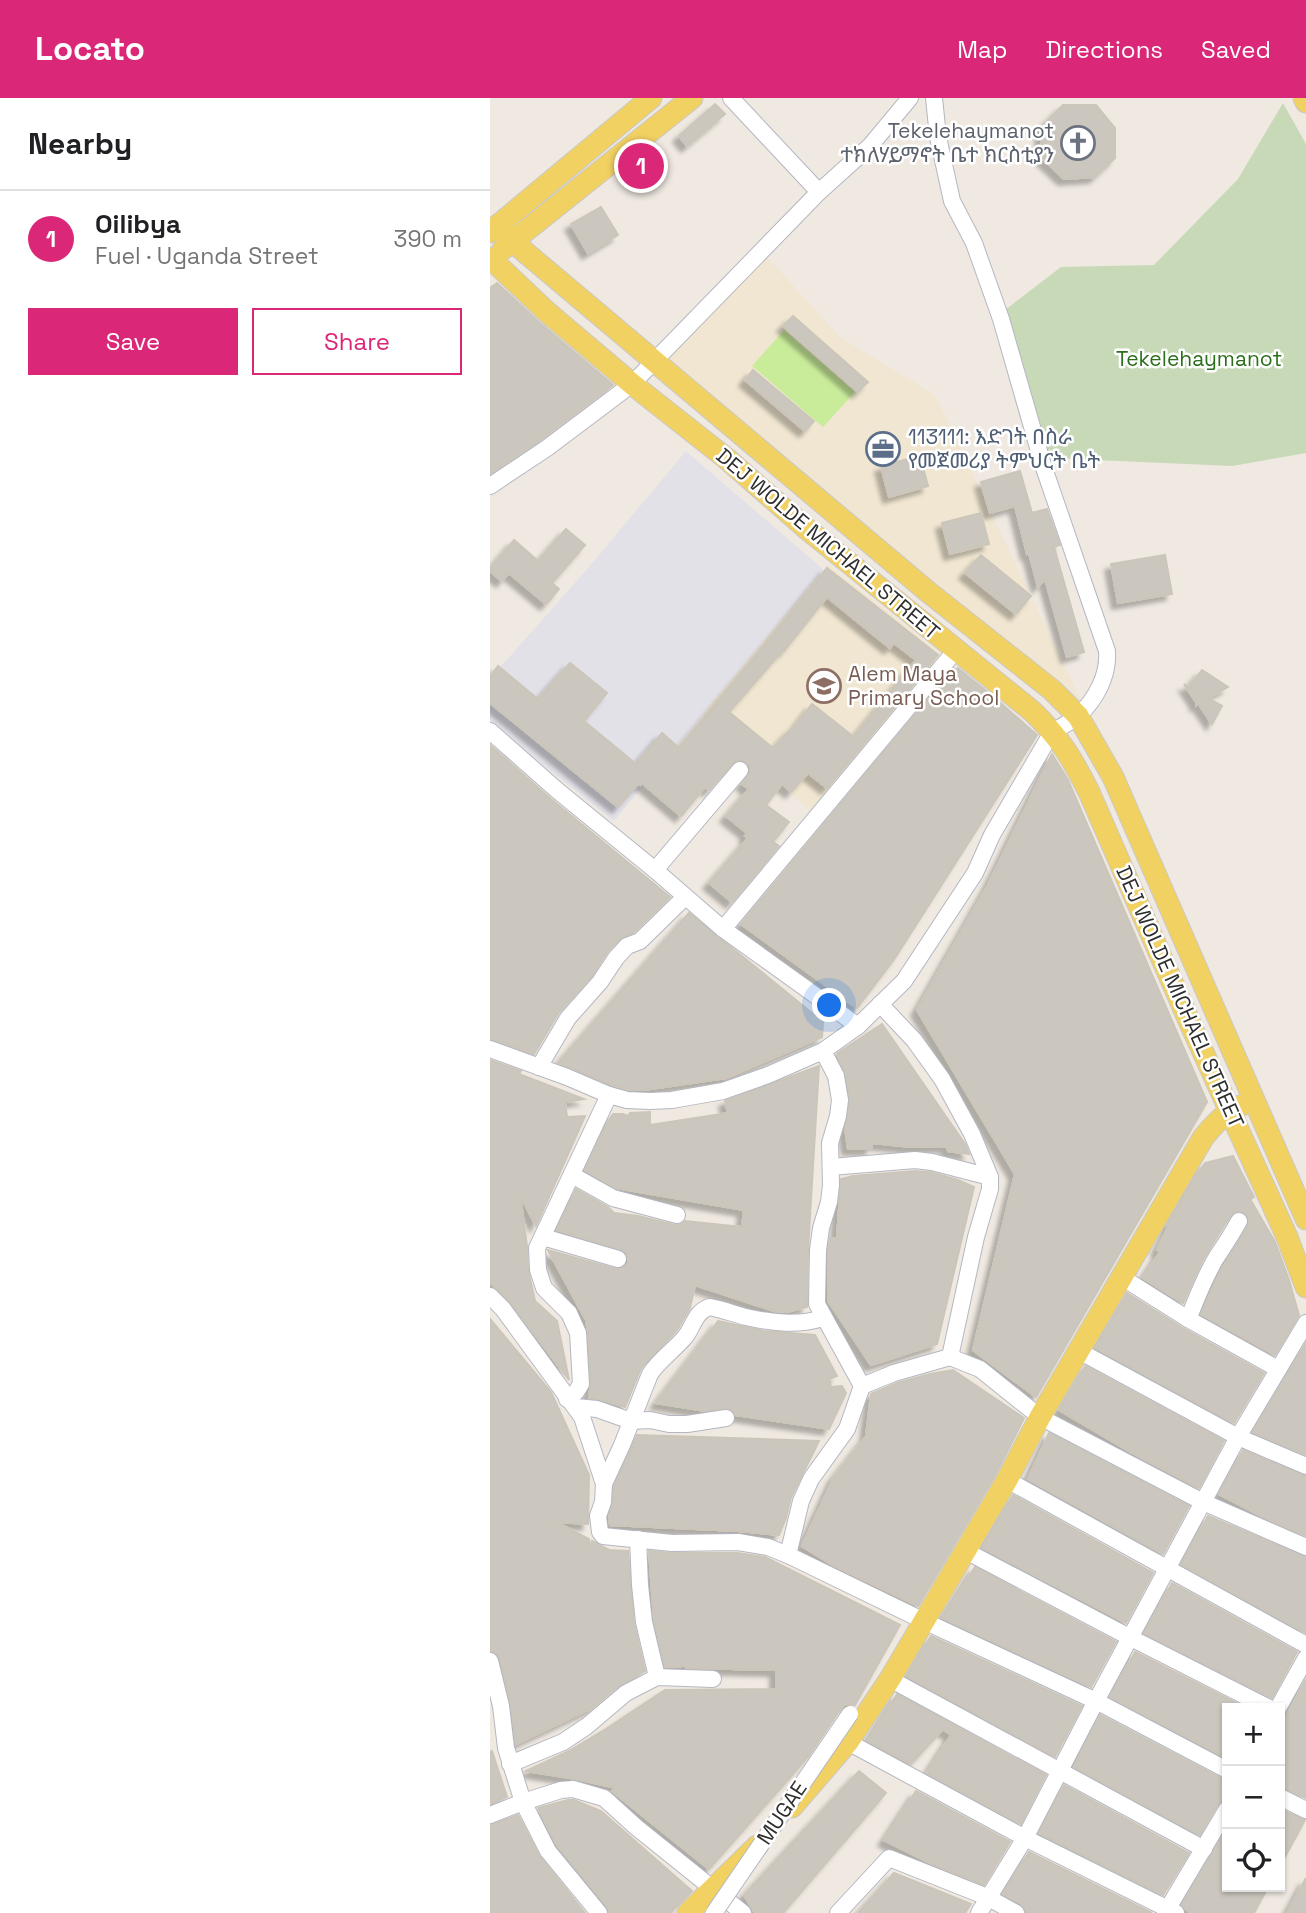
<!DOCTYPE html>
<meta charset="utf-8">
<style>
body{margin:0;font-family:"Space Grotesk","Noto Sans Ethiopic",sans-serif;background:#f6f6f6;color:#202124}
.controls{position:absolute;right:21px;bottom:21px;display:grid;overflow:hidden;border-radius:0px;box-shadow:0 2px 5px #0004}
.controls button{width:63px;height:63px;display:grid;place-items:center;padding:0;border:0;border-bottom:2px solid #e0e0e0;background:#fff;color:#202124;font:35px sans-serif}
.you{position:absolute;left:340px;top:908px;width:24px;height:24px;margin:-18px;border:5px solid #fff;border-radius:50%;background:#1a73e8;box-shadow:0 0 0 10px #1a73e833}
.badge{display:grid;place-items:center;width:46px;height:46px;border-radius:50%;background:#db2777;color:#fff;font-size:23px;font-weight:700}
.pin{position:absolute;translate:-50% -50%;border:4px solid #fff;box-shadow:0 2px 7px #0006}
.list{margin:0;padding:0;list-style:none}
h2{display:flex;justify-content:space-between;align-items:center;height:91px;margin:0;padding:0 28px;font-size:30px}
h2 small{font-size:23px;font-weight:400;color:#757577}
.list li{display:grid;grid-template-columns:46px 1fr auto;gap:21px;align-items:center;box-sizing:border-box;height:98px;padding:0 28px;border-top:2px solid #e0e0e0}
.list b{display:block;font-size:26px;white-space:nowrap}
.list p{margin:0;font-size:23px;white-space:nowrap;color:#757577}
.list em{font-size:23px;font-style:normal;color:#757577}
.actions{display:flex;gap:14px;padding:21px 28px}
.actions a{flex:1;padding:16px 0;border:2px solid #db2777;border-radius:0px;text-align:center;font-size:24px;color:#db2777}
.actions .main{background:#db2777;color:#fff}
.icon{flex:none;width:38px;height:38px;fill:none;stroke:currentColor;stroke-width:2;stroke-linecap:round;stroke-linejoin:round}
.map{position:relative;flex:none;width:816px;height:1815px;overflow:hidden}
header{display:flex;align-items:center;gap:42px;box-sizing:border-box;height:98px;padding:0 35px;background:#db2777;color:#fff}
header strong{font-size:33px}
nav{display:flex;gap:38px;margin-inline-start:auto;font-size:24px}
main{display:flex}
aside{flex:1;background:#fff}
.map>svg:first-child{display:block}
.industrial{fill:#e3e1e8}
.education{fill:#f0e6d1}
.cemetery{fill:#c8d9b8}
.pitch{fill:#c9ec9a}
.building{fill:#cbc7bf;stroke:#cbc5ba;stroke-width:2;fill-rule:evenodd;filter:url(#shadow)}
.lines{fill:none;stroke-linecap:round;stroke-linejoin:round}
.minor-casing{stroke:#b4b7c1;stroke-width:18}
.major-casing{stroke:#c9c9c9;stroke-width:23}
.minor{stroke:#fff;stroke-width:16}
.major{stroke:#f2d163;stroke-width:21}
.minor-bridge-casing{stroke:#b4b7c1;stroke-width:18;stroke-linecap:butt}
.minor-bridge{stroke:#fff;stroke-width:16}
.labels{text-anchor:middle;stroke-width:5;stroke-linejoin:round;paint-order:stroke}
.worship-label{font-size:21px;fill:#5b616d;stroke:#fff;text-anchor:end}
.park-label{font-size:21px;fill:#2c6e1b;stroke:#fff}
.service-label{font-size:21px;fill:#4e5e75;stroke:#fff;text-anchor:start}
.street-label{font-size:21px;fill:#2e2e2e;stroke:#fff}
.education-label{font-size:21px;fill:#785e54;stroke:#fff;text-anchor:start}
</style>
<header>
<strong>Locato</strong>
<nav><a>Map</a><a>Directions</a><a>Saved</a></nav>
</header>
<main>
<aside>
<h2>Nearby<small></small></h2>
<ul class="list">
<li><span class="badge">1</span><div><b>Oilibya</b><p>Fuel · Uganda Street</p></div><em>390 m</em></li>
</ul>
<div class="actions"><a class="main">Save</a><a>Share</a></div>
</aside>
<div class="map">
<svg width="816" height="1815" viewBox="0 0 816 1815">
<defs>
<filter id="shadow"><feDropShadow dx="-6" dy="6" stdDeviation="2" flood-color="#0004"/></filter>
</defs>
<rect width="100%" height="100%" fill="#efe9e1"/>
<polygon class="industrial" points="196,353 334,472 124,723 0,625 0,579 21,557 99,469"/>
<g class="education">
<polygon points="275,157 351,240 445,297 593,607 343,407 174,264"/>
<polygon points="338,467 455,558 323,715 212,617"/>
</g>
<polygon class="cemetery" points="793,5 816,46 816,355 742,368 560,360 515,212 571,169 664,167 748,81"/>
<polygon class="pitch" points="294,232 365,294 333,329 262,268"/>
<g class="building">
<polygon points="225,6 235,16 197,48 189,38"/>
<polygon points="573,7 606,7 625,30 625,60 605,79 574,81 552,60 551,29"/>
<polygon points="111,109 128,137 98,155 81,126"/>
<polygon points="7,185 49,224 123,287 51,341 0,375 0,190"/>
<polygon points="303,218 378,284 368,294 293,228"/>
<polygon points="263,272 324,323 315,333 255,282"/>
<polygon points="430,358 438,388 399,399 391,368"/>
<polygon points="530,373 542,415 557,411 570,447 564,449 594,554 577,559 555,481 548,489 539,455 537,456 525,408 500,415 491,384"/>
<polygon points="491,415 499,446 460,456 452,425"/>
<polygon points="76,431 95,447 62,485 69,491 56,506 19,475 12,483 0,473 0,470 24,442 48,463"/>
<polygon points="491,457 541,498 526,516 475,475"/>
<polygon points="675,457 682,496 628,505 621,466"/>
<path d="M337,470L448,557L337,690L318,675L301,694L292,686L276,707L299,724L283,744L289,748L242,804L219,785L258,740L255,738L257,735L236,718L259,691L252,686L260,675V668L256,664L251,662L243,665L219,692L215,689L191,718L152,685L150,687L148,686L128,709L0,605V579L8,568L48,601L80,565L117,595L94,623L146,666L172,635L189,650L280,541ZM337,499L400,550L404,545L426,562L364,639L322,606L303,631L302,630L283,650L239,614L293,552L294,553Z"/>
<polygon points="464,570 467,572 468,570 505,600 547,637 405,860 367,910 251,826"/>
<polygon points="712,572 738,589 718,600 732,608 722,626 708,605 706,607 706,604 694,586 708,594 700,587"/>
<polygon points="0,647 61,701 180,799 144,834 130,841 118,853 102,878 69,914 44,956 0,941"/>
<polygon points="562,656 578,682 717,1004 546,1299 483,1252 525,1076 427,912 498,787"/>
<polygon points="199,815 333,924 332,939 236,980 154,992 139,992 122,987 68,965"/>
<polygon points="392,926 475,1046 479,1056 458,1053 457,1048 422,1049 382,1045 381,1051 358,1051 355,1030 360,1001 356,976 349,961 348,955"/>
<polygon points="0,962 31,973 29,976 94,1001 75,1004 77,1019 95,1018 46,1128 30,1097 37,1148 38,1172 45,1203 67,1223 79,1282 21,1205 0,1184"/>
<polygon points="329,968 318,1152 317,1209 297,1214 287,1214 205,1187 200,1210 187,1232 151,1270 135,1309 110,1301 99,1300 101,1285 98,1234 96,1222 58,1152 126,1171 135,1169 138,1165 138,1159 136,1154 131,1151 67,1132 86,1091 118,1109 124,1115 148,1118 185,1127 190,1127 195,1123 252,1129 254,1112 126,1090 95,1072 119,1022 123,1016 133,1016 138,1018 140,1015 160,1014 160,1027 238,1015 235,1003"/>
<polygon points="743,1058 764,1099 760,1101 785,1144 799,1182 809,1217 785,1257 711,1216 731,1173 758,1128 759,1122 755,1114 748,1113 740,1118 712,1163 693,1205 653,1180 670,1154 667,1152 678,1129 677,1128 715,1065"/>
<polygon points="425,1073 440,1074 468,1082 484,1089 447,1246 381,1267 338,1203 338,1153 340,1140 347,1140 351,1081 363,1078"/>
<polygon points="637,1195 693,1230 774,1275 744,1325 606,1250"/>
<polygon points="0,1221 61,1294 99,1377 98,1426 66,1424 99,1441 99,1451 102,1443 119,1452 138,1453 144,1525 155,1573 129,1587 102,1610 26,1646 21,1606 10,1561 7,1555 1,1553 0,1543"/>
<polygon points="228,1223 274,1233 325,1237 347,1278 339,1281 341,1289 352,1288 356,1295 339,1331 246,1317 239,1310 215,1313 166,1305"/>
<polygon points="816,1245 816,1357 763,1334"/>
<polygon points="595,1268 734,1343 709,1390 642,1355 569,1312"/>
<polygon points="463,1272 534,1320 506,1376 428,1508 343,1467 312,1448 344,1379 376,1338 381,1296 407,1285 440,1276"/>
<polygon points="559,1335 699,1408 673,1456 538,1381"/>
<polygon points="147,1337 329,1343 301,1399 296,1420 289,1437 248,1433 120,1427 119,1419 123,1405 124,1389"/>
<polygon points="753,1352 816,1378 816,1438 773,1419 729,1396"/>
<polygon points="523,1397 663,1475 636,1525 493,1450"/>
<polygon points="718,1418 816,1459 816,1535 691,1466"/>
<polygon points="159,1453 182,1455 247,1455 275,1459 410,1527 365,1607 356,1606 351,1610 318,1659 219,1771 122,1693 131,1691 86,1681 36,1673 79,1653 116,1631 175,1592 286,1591 286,1572 196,1570 195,1567 189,1569 175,1569 164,1522"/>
<polygon points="485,1469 626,1544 601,1589 453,1520"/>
<polygon points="682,1485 807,1554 782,1600 654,1535"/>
<polygon points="441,1538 592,1608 565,1659 417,1578"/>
<polygon points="645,1554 756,1610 737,1610 737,1660 620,1599"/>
<polygon points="816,1581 816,1700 790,1689 790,1631"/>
<polygon points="407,1596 556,1677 531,1726 437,1675 461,1637 453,1631 421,1666 378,1643"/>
<polygon points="610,1617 732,1681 737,1682 737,1701 733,1702 728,1706 710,1737 584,1669"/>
<polygon points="2,1653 17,1699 0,1706 0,1654"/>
<polygon points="369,1673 396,1695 293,1815 265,1815 254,1797"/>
<polygon points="574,1687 699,1755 673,1797 549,1735"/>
<polygon points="426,1693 520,1744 494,1787 438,1764 394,1742"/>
<polygon points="78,1702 84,1702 111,1713 202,1793 180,1815 119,1815 117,1808 67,1747 48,1710"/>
<polygon points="790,1711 815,1722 790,1768"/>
<polygon points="28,1717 50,1759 95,1815 0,1815 0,1727"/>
<polygon points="737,1731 737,1789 778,1789 764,1815 700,1815 692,1807"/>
<polygon points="539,1754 662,1815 536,1815 532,1806 513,1796"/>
<polygon points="404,1775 481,1806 475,1815 368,1815"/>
<polygon points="816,1780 816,1815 797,1815"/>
</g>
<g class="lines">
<g class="minor-casing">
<g id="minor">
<polyline points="241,0 329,94"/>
<polyline points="0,388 57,350 142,286 329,94 380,48 420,0"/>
<polyline points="0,633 68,693 165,772 233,831 368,928"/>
<polyline points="165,772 250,672"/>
<polyline points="233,831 466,552"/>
<polyline points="390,906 424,942 452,981 482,1036 500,1079 500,1091 486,1139 460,1259"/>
<path d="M0,951L77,979L119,997L137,1002L160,1003L182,1002L233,993L278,977L333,953L368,928L414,883L485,775L502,737L558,641C566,629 579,626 589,617C606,601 619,577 617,553L553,367L511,221L484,145L462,103L448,39L444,0"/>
<polyline points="49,969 78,920 110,884 126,860 137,848 150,843 195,799"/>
<polyline points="341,1069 425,1062 442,1064 500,1079"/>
<polyline points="82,1077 123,1100 187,1117"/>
<polyline points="53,1139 128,1161"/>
<polyline points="633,1180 698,1221 788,1271"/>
<polyline points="0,1198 13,1211 92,1319 114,1386"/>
<path d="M333,1220C308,1228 282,1225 256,1219C244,1216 232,1211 219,1209C204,1215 204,1228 195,1239C184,1252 169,1262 160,1276L132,1347L114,1386L113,1404L108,1418L110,1434L113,1438L182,1445L248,1444L278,1449L298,1457L434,1523L606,1603L737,1672"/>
<path d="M698,1221C707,1200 714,1180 726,1160C734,1148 742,1136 749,1123"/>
<polyline points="589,1253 748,1339 816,1368"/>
<polyline points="372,1288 404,1275 460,1259 490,1271 550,1319 713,1404 816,1449"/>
<polyline points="77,1301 86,1294 91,1286 88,1235 79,1215 54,1190 48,1172 47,1150 119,997"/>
<polyline points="86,1309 107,1311 141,1323 160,1322 179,1326 197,1326 236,1320"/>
<polyline points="517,1382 816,1547"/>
<polyline points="148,1441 150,1487 154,1524 167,1579"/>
<polyline points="474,1452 641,1540 779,1610"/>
<polyline points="298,1457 311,1403 321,1381 357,1331 372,1288 327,1206 328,1152 331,1130 339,1104 341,1087 340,1045 348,1018 350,1002 346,978 333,953"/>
<polyline points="0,1563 11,1608 16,1650 33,1704 58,1753 109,1815"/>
<polyline points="400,1581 714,1751"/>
<polyline points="788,1610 816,1560"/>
<polyline points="358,1644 535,1740 686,1815"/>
<polyline points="20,1666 73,1644 97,1628 136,1595 167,1579 223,1581"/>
<polyline points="790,1699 816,1712"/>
<polyline points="0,1717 33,1704 71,1692 83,1691 114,1700 146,1729 253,1815"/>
<polyline points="348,1815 399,1760 497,1799 526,1815"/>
<polyline points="489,1815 535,1740 606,1603 748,1339 816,1225"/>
<polyline points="675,1815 737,1711"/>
</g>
</g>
<g class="major-casing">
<g id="major">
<polyline points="814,0 816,4"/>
<polyline points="9,127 23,144 437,493 562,592 588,618 623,679 816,1121"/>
<polyline points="0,134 161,0"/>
<polyline points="13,151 202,0"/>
<path d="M0,160L57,214L142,286L237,361L317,431L542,613C570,640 582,660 599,694L703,932L797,1139L816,1189"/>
<path d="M302,1709L358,1644L400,1581L517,1382L550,1319L713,1040C724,1026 734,1016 750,1008"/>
<polyline points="198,1815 267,1748"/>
</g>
</g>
<use href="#minor" class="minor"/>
<use href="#major" class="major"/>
<g class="minor-bridge-casing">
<polyline id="minor-bridge" points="224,1815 360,1616"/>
</g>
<use href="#minor-bridge" class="minor-bridge"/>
</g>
<defs>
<g id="church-ring" transform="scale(1.75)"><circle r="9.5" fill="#fff" stroke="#6b7280" stroke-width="1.5"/><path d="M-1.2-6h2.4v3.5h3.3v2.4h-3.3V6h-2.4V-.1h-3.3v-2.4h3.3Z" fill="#6b7280"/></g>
<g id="office-ring" transform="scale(1.75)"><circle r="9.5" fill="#fff" stroke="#5c6f8a" stroke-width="1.5"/><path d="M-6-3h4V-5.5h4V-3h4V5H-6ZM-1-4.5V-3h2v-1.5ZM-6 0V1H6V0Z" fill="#5c6f8a"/></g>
<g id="school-ring" transform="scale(1.75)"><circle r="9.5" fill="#fff" stroke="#8d6e63" stroke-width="1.5"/><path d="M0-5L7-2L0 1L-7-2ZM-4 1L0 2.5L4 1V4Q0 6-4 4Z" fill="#8d6e63"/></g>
</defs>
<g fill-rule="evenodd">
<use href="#church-ring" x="588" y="45"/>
<use href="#office-ring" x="393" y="351"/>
<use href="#school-ring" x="334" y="588"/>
</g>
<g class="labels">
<g class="worship-label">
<text x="564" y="40">Tekelehaymanot<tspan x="564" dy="24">ተክለሃይማኖት ቤተ ክርስቲያን</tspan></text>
</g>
<g class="park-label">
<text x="709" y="268">Tekelehaymanot</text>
</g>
<g class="service-label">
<text x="418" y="346">113111: እድገት በስራ<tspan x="418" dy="24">የመጀመሪያ ትምህርት ቤት</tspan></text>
</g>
<g class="street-label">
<text transform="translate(338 446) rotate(40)" y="7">DEJ WOLDE MICHAEL STREET</text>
<text transform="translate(690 899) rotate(66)" y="7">DEJ WOLDE MICHAEL STREET</text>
<text transform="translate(292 1715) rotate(-56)" y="7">MUGAE</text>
</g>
<g class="education-label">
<text x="358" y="583">Alem Maya<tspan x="358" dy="24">Primary School</tspan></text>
</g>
</g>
</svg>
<div class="controls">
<button>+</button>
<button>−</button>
<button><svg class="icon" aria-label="locate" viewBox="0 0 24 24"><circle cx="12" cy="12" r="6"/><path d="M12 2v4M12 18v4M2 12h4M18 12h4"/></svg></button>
</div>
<div class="you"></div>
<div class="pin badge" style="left:151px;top:68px">1</div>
</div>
</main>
